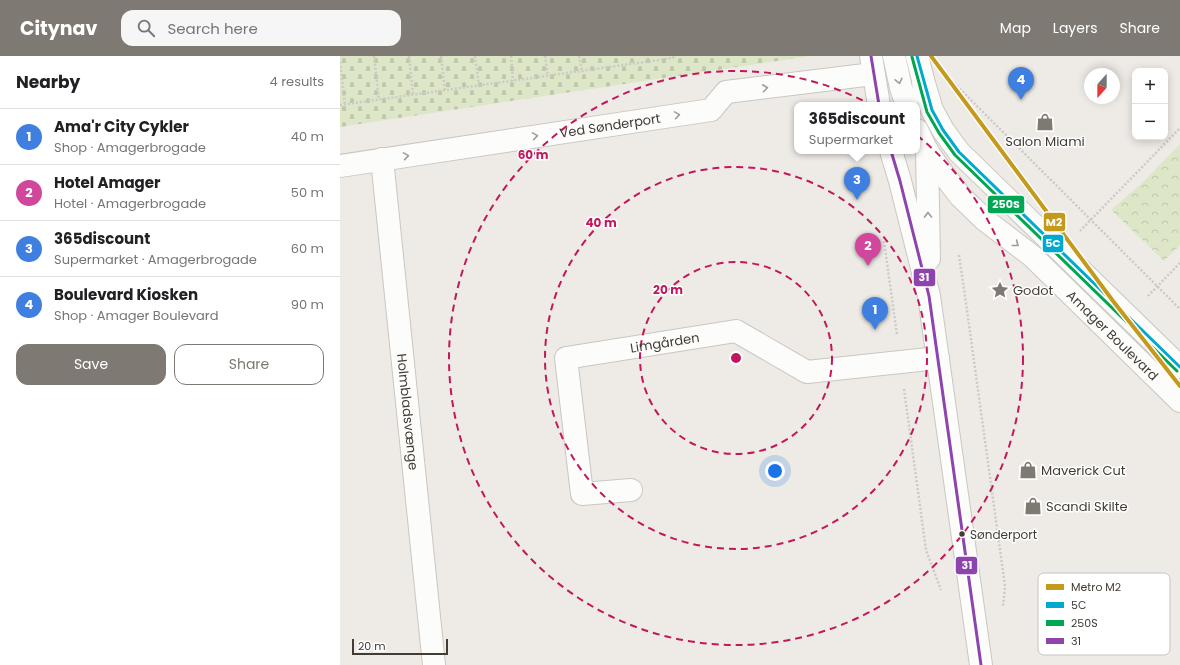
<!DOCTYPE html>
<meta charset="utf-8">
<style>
body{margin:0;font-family:Poppins,sans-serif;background:#f6f6f6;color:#202124}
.controls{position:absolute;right:12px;top:12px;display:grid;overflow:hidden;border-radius:8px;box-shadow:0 2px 10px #0003}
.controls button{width:36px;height:36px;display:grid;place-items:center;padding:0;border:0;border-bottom:1px solid #e0e0e0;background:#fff;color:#202124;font:20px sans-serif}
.compass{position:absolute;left:744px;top:12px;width:36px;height:36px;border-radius:50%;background:#fff;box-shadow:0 2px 10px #0003;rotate:201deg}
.scale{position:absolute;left:12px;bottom:10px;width:96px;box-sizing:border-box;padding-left:4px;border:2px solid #423c34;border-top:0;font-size:11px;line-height:14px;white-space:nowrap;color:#423c34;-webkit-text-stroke:3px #fff;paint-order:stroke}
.you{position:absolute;left:435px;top:415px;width:14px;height:14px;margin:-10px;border:3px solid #fff;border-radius:50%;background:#1a73e8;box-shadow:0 0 0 6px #1a73e833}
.badge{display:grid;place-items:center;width:26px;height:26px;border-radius:50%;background:#7e7972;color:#fff;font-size:13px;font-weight:700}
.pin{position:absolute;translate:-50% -33px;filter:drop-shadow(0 1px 2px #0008)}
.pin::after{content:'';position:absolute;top:21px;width:14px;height:12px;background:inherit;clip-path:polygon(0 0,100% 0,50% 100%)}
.popup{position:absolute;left:454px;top:46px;width:126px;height:52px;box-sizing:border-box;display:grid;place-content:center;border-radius:8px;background:#fff;filter:drop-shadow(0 1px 3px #0005);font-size:13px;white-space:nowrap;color:#757577}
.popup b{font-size:15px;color:#202124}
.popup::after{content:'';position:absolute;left:50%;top:100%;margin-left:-8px;border:8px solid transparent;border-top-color:#fff}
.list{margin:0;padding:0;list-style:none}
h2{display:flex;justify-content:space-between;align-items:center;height:52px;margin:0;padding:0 16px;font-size:17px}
h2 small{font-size:13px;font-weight:400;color:#757577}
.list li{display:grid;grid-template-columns:26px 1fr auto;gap:12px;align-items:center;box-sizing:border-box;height:56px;padding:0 16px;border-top:1px solid #e0e0e0}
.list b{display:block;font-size:15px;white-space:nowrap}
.list p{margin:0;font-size:13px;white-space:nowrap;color:#757577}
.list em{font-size:13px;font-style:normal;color:#757577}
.actions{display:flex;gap:8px;padding:12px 16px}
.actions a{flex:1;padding:9px 0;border:1px solid #7e7972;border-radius:12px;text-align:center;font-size:14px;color:#7e7972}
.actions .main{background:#7e7972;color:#fff}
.icon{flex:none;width:22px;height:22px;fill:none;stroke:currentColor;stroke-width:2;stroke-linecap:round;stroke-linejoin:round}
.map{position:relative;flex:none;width:840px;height:609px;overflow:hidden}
header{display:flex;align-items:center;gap:24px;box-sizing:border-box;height:56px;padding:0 20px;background:#7e7972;color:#fff}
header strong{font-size:19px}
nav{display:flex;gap:22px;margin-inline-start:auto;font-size:14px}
.search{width:280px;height:36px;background:#f6f6f6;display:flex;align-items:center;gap:10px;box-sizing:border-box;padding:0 14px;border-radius:12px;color:#757577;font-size:15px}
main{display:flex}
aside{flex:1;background:#fff}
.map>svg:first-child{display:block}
.grass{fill:url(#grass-dots)}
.cemetery{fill:url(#cemetery-stones)}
.park{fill:url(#park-crowns)}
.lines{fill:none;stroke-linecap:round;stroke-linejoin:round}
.minor-casing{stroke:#cac7c2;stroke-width:24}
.path{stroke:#cccac6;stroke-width:2.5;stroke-dasharray:2 2;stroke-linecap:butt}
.minor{stroke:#fcfcfb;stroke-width:22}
.bus-1-casing{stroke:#fff;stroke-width:6}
.bus-2-casing{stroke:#fff;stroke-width:6}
.bus-3-casing{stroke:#fff;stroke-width:6}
.bus-1{stroke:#00a9ce;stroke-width:3}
.bus-2{stroke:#00a651;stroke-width:3}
.bus-3{stroke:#8e44ad;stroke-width:3}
.metro-1-casing{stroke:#fff;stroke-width:7}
.metro-1{stroke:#c5991b;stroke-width:4}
.oneway{stroke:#9f9c98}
.ring{fill:none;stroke:#c2185b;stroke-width:2;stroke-dasharray:7 5}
.bus-dot{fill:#423c34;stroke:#fff;stroke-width:1.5}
.labels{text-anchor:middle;stroke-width:3;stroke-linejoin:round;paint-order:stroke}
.bus-label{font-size:12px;fill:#423c34;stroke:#fff;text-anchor:start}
.street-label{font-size:13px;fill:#423c34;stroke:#fff}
.poi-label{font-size:13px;fill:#423c34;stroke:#fff;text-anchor:start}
.key{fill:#fff;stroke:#c6c4c2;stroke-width:1}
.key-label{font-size:11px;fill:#423c34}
.centre{fill:#c2185b;stroke:#fff;stroke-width:2}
.ring-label{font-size:12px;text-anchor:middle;font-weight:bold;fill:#c2185b;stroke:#fff;stroke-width:3;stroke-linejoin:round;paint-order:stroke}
.line-badge{stroke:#fff;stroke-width:1.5}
.badge-label{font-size:11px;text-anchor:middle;font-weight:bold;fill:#fff}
</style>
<header>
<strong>Citynav</strong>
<div class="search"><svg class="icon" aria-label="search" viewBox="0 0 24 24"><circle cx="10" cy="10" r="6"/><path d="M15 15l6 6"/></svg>Search here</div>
<nav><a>Map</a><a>Layers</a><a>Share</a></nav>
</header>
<main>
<aside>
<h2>Nearby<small>4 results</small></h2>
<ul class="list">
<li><span class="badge" style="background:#3f7fe0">1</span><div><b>Ama'r City Cykler</b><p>Shop · Amagerbrogade</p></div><em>40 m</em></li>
<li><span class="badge" style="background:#d1479c">2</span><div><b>Hotel Amager</b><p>Hotel · Amagerbrogade</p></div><em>50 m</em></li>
<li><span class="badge" style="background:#3f7fe0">3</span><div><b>365discount</b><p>Supermarket · Amagerbrogade</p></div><em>60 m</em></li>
<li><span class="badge" style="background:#3f7fe0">4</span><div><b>Boulevard Kiosken</b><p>Shop · Amager Boulevard</p></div><em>90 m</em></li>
</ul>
<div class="actions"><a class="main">Save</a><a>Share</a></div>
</aside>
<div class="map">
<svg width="840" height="609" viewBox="0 0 840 609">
<defs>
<pattern id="grass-dots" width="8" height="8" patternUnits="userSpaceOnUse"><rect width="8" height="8" fill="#dde7c7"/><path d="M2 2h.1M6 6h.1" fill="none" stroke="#bfc7ac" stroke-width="1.8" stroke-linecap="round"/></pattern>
<pattern id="cemetery-stones" width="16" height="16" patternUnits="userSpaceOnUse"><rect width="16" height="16" fill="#dde7c7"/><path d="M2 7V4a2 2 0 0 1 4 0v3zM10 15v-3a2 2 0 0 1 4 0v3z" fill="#bfc7ac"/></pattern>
<pattern id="park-crowns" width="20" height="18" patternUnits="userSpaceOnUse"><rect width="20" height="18" fill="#dde7c7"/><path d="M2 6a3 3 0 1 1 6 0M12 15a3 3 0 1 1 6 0" fill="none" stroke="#bfc7ac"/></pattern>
</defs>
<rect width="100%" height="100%" fill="#eeebe6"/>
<polygon class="grass" points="793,274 840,319 840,335 785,281"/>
<polygon class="cemetery" points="0,0 470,0 0,71"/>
<polygon class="park" points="840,88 840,189 824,205 771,154 802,127"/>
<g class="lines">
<g class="minor-casing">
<g id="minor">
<polyline points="531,0 539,49"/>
<polyline points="554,0 561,32 567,49"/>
<polyline points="577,0 583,24 584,37"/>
<polyline points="583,24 592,54 603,74 619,96 840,311"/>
<path id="s1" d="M577,74L587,95L604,119L620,140L645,164L692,200L840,345"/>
<polyline points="587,94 589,203"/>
<polyline points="551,95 560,125 589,240 641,609"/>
<path id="s2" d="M42,103L94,609"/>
<path id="s3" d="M0,110L371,54L386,36L533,18"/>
<path id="s4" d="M291,434L242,438L226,302L396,275L467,316L598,302"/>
</g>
</g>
<g class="path">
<polyline points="34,0 39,44"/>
<polyline points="69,0 73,39"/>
<polyline points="101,0 105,35"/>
<polyline points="135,0 139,30"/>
<polyline points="171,0 173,25"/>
<polyline points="205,0 208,20"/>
<polyline points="239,0 242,15"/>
<polyline points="0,6 5,49"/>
<polyline points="614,27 840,253"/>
<polyline points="0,49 333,2 334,0"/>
<polyline points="740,175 840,72"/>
<polyline points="544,185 557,279"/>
<polyline points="619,199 626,247 665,530 663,551"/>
<polyline points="808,240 840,207"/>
<polyline points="564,333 586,494 601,534"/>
</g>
<use href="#minor" class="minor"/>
<g class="bus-1-casing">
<polyline id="bus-1" points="577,0 592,54 603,74 619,96 840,311"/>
</g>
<g class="bus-2-casing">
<polyline id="bus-2" points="572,1 587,56 599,77 615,99 837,315"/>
</g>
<g class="bus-3-casing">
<g id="bus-3">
<polyline points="531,0 539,49"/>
<polyline points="551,95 560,125 589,240 641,609"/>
</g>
</g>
<use href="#bus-1" class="bus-1"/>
<use href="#bus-2" class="bus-2"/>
<use href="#bus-3" class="bus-3"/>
<g class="metro-1-casing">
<polyline id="metro-1" points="591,0 773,245 840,330"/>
</g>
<use href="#metro-1" class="metro-1"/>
</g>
<defs><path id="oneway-chevron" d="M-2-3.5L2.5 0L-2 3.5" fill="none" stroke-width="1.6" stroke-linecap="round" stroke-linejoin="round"/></defs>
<g class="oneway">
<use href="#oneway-chevron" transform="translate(559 25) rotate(77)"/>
<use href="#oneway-chevron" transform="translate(425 32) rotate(-7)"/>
<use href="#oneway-chevron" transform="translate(337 59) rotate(-9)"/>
<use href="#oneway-chevron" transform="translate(195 80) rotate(-9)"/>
<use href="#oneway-chevron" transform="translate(66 100) rotate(-9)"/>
<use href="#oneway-chevron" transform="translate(588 159) rotate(-91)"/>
<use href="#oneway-chevron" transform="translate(676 188) rotate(38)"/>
</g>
<g class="ring">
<circle cx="396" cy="302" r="96"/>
<circle cx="396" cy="302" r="191"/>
<circle cx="396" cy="302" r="287"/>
</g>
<defs>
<g id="shop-bare" transform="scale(1.38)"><path d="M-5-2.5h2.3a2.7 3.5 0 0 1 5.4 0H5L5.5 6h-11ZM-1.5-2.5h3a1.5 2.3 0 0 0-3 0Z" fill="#7e7972" stroke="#fff" stroke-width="2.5" paint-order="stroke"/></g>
<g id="sight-bare" transform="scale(1.38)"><path d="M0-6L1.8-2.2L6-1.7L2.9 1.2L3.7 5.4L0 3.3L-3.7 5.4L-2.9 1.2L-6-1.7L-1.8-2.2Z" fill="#7e7972" stroke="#fff" stroke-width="2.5" paint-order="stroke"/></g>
</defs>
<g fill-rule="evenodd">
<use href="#shop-bare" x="705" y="66"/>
<use href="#sight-bare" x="660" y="234"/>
<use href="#shop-bare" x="688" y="414"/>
<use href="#shop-bare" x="693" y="450"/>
</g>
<circle class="bus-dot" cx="622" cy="478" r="3.5"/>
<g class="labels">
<g class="bus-label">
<text x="630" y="483">Sønderport</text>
</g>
<g class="street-label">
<text dy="5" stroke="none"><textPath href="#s3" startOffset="273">Ved Sønderport</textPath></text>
<text dy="5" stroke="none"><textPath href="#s1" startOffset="286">Amager Boulevard</textPath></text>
<text dy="5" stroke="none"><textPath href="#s4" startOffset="286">Limgården</textPath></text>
<text dy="5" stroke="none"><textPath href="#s2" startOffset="254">Holmbladsvænge</textPath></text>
</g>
<g class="poi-label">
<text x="705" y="90" text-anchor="middle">Salon Miami</text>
<text x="673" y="239">Godot</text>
<text x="701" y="419">Maverick Cut</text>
<text x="706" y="455">Scandi Skilte</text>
</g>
</g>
<rect x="698" y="517" width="132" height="82" rx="6" class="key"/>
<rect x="706" y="528" width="18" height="6" fill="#c5991b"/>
<rect x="706" y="546" width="18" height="6" fill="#00a9ce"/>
<rect x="706" y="564" width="18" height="6" fill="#00a651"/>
<rect x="706" y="582" width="18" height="6" fill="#8e44ad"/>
<g class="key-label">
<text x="731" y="535">Metro M2</text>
<text x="731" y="553">5C</text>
<text x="731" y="571">250S</text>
<text x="731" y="589">31</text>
</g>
<circle cx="396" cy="302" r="6" class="centre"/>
<g class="ring-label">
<text x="193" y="103">60 m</text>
<text x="261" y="171">40 m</text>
<text x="328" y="238">20 m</text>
</g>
<g class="line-badge">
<rect x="647" y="139" width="38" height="19" rx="4" fill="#00a651"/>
<rect x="703" y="156" width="23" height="20" rx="4" fill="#c5991b"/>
<rect x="702" y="178" width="22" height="19" rx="4" fill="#00a9ce"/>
<rect x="573" y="212" width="23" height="19" rx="4" fill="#8e44ad"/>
<rect x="615" y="500" width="23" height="19" rx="4" fill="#8e44ad"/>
</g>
<g class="badge-label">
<text x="666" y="152">250S</text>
<text x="714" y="170">M2</text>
<text x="713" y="191">5C</text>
<text x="584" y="225">31</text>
<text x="627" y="513">31</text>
</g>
</svg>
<div class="controls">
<button>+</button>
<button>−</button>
</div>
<svg class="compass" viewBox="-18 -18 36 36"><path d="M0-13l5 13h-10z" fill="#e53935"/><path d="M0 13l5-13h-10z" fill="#757577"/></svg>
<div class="scale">20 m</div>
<div class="you"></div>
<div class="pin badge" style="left:535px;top:274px;background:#3f7fe0">1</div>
<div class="pin badge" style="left:528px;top:210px;background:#d1479c">2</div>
<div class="pin badge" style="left:517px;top:144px;background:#3f7fe0">3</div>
<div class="popup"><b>365discount</b>Supermarket</div>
<div class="pin badge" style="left:681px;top:44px;background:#3f7fe0">4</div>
</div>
</main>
